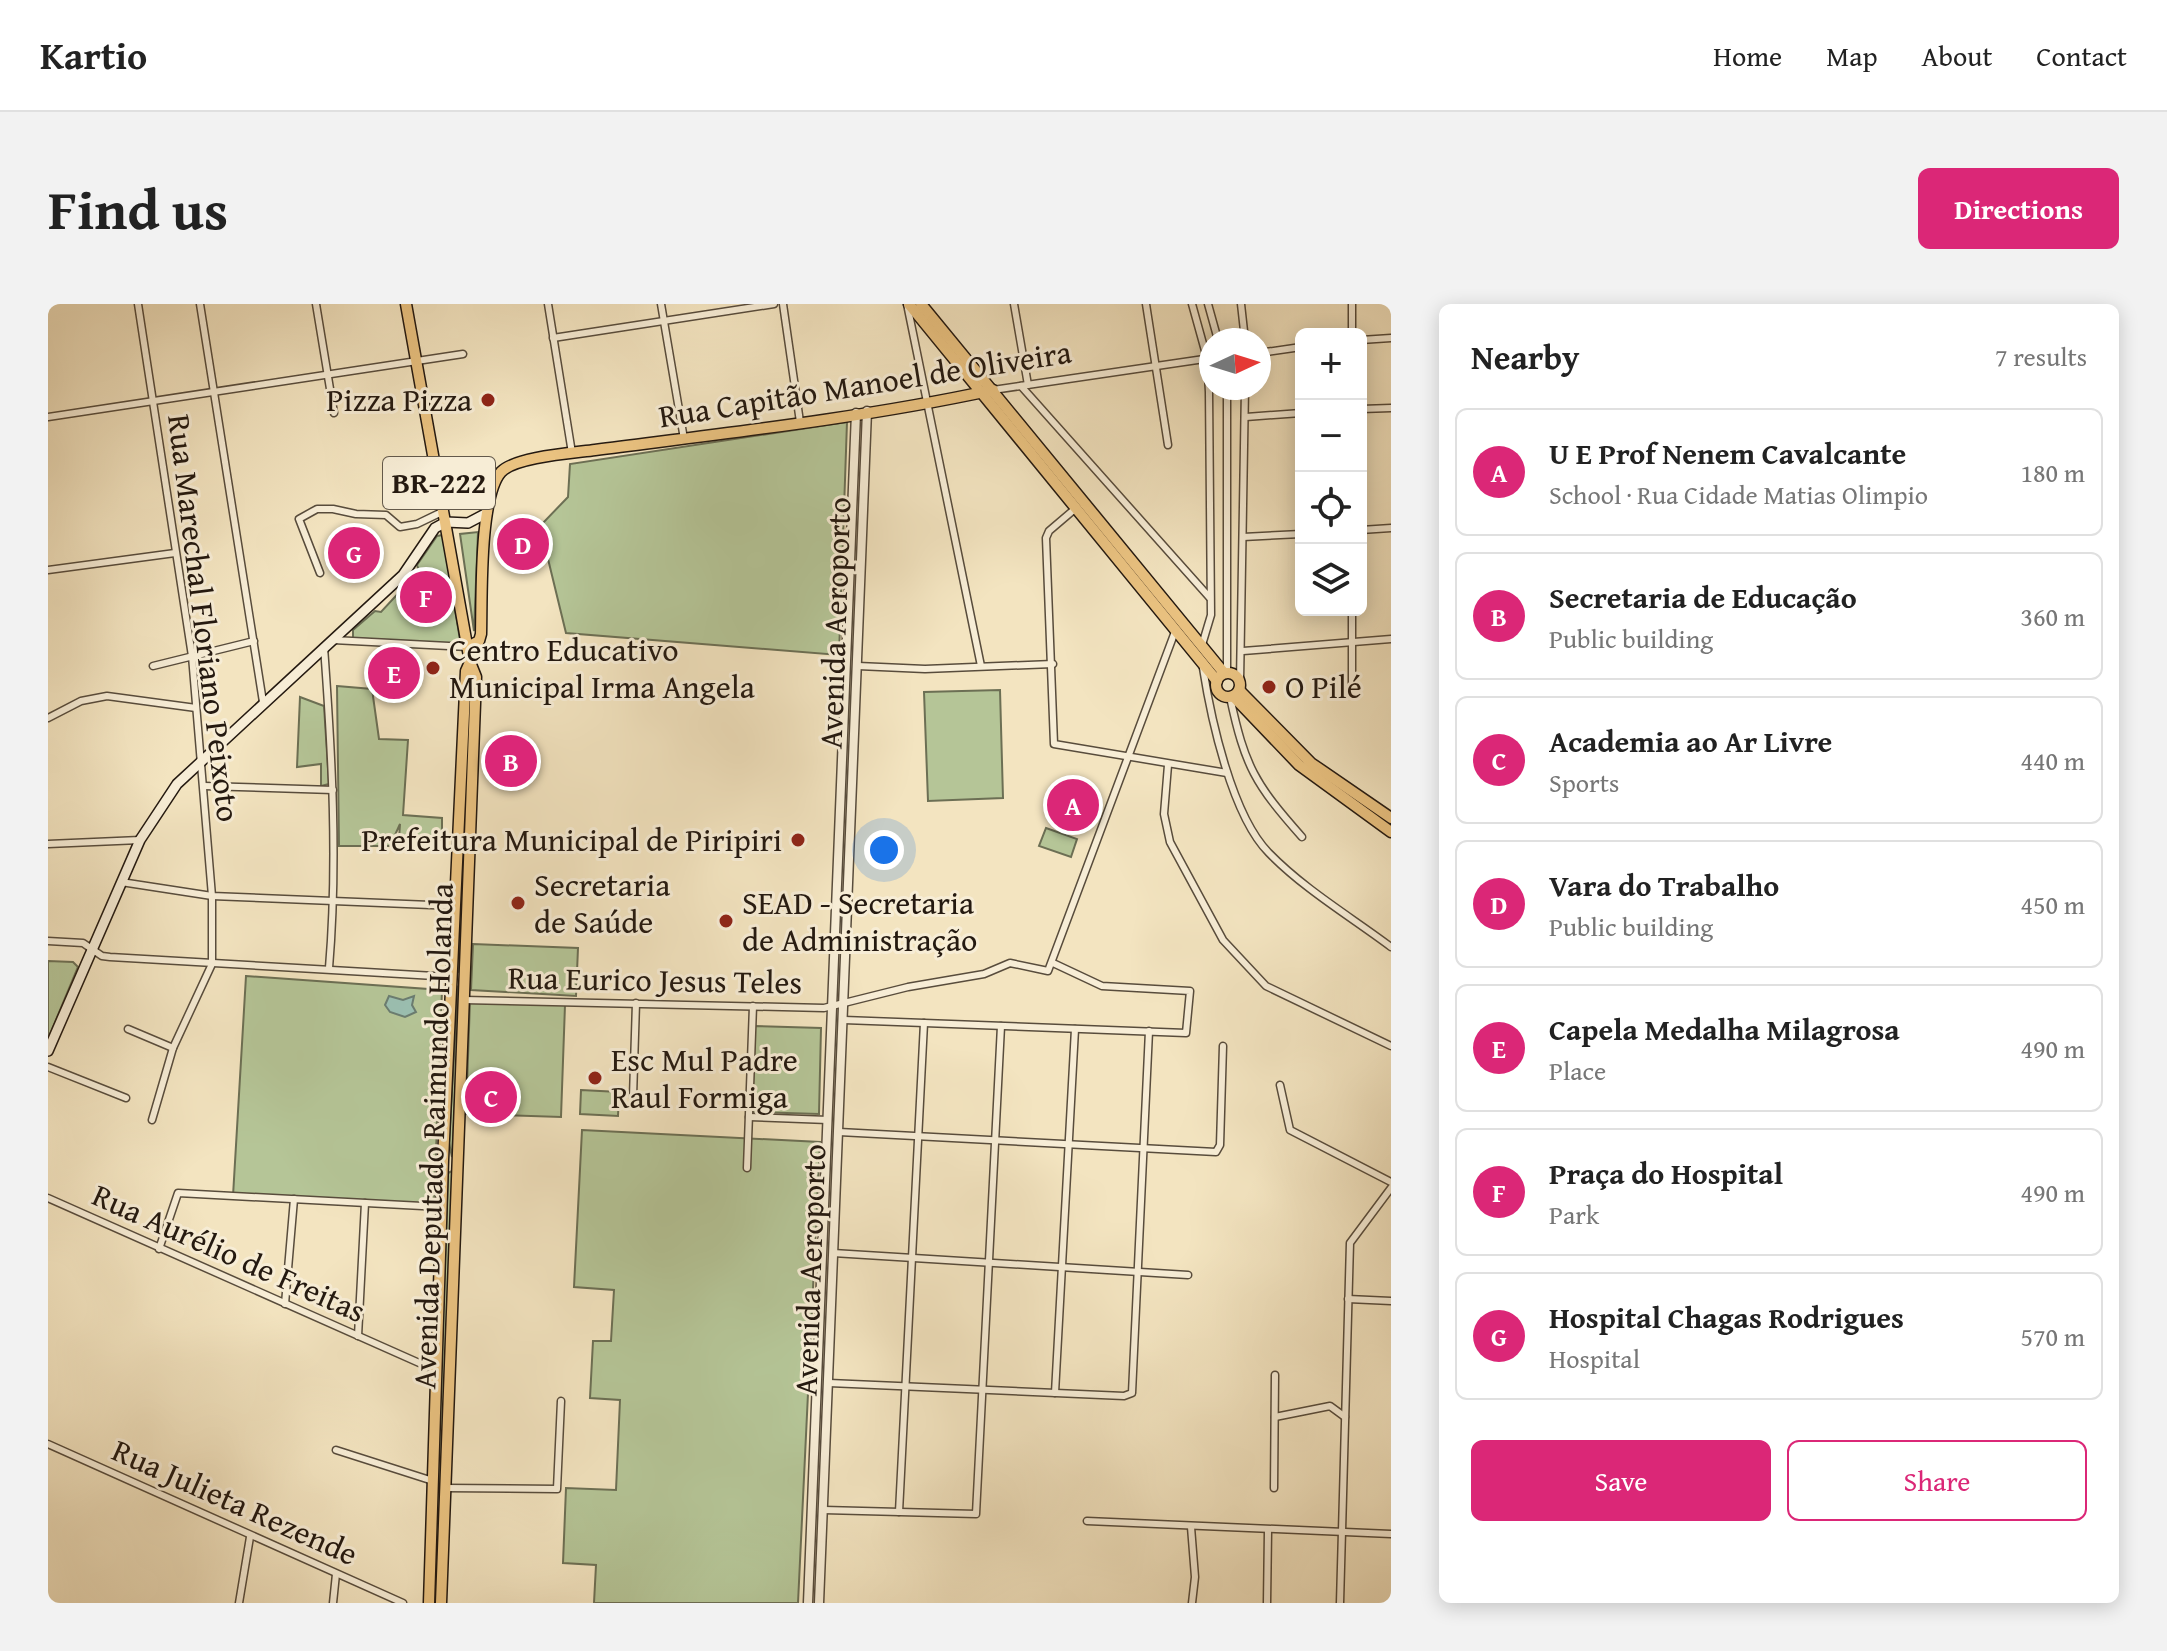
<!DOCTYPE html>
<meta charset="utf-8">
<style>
body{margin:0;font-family:"Gentium Book Plus",serif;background:#f2f2f2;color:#222}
.controls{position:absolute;right:24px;top:24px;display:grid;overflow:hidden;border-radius:12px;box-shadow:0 4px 20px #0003}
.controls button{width:72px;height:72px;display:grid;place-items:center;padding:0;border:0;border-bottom:2px solid #e0e0e0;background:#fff;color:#222;font:40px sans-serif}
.compass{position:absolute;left:1151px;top:24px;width:72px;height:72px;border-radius:50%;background:#fff;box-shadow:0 4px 20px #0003;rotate:86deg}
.you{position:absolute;left:836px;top:546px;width:28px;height:28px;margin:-20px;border:6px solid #fff;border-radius:50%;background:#1a73e8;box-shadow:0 0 0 12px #1a73e833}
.badge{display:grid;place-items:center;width:52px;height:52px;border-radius:50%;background:#db2777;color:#fff;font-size:26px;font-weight:700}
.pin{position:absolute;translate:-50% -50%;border:4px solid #fff;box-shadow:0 2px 8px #0006}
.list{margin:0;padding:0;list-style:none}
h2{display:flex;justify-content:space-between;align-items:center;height:104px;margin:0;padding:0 32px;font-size:34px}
h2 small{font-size:26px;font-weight:400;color:#767676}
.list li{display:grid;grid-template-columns:52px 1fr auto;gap:24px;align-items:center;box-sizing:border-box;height:128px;margin:0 16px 16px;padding:0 16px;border:2px solid #e0e0e0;border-radius:12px}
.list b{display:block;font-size:30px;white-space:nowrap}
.list p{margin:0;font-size:26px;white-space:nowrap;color:#767676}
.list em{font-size:26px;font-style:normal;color:#767676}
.actions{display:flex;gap:16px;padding:24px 32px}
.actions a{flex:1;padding:18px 0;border:2px solid #db2777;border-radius:12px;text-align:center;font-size:28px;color:#db2777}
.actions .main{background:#db2777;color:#fff}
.icon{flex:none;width:44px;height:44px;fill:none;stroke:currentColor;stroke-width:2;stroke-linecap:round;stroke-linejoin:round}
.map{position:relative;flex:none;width:1343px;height:1299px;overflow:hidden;border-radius:12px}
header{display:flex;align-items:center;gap:48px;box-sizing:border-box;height:112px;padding:0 40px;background:#fff;border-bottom:2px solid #e0e0e0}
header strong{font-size:38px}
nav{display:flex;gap:44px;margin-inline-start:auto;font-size:28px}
.intro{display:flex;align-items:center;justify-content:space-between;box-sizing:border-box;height:192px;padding:0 48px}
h1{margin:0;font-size:56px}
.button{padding:20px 36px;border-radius:12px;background:#db2777;color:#fff;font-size:28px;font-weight:700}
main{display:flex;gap:48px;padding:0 48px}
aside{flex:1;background:#fff;border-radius:12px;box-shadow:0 4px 20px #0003}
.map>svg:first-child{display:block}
.green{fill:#b5c597;stroke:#6c6f54;stroke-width:2}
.water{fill:#9bbfb1;stroke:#6b7d71;stroke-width:2}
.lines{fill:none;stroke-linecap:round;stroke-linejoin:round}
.minor-casing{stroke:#584c3c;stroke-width:9}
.tertiary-casing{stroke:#584c3c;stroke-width:11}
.secondary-casing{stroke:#241910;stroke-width:12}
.primary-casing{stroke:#241910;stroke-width:13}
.minor{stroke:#f7edd6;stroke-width:6}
.tertiary{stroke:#f7edd6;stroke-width:8}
.secondary{stroke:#f7edd6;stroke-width:9}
.primary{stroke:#eac280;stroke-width:10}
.poi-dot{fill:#8f2418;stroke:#f7edd6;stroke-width:3}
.labels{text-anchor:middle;stroke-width:6;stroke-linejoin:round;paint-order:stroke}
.shield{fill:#f7edd6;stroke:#63594b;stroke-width:2}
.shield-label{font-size:30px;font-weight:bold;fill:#241910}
.street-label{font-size:32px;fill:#241910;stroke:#f7edd6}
.poi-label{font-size:32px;fill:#241910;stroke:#f7edd6;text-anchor:start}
</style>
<header>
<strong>Kartio</strong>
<nav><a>Home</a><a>Map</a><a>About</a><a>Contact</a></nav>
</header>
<div class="intro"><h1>Find us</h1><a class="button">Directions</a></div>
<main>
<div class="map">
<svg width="1343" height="1299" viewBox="0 0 1343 1299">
<rect width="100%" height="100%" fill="#f3e4c0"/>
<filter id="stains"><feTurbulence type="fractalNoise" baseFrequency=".0025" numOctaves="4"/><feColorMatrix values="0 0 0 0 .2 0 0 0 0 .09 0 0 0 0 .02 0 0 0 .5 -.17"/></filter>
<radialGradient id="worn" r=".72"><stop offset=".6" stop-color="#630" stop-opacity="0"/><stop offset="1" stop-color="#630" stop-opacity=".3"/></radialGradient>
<g class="green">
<polygon points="799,118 791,351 518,329 492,222 520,193 522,160"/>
<polygon points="430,228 426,327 412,230"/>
<polygon points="395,231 412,336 406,340 305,334 305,326 327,307 333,308 371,267 369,261 389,232"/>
<polygon points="420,373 425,373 411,668 409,666"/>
<polygon points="289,382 324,385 331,435 360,436 355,511 394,514 394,537 351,535 352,520 342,542 291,542"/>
<polygon points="952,386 955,494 880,497 876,388"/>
<polygon points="252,393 276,402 281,480 273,482 273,460 249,463"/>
<polygon points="998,524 1029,535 1023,553 991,542"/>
<polygon points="425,640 530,644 528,692 423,686"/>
<polygon points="0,657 25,658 30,663 0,735"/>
<polygon points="198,672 394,686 386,902 185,892"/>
<polygon points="410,683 413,685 404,853 401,839"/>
<polygon points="422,697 517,701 513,813 418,810"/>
<polygon points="707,722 773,724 771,810 704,808"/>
<polygon points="533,786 571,788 570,812 532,810"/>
<polygon points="534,826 772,838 750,1299 546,1299 548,1261 515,1259 518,1184 568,1186 572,1096 542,1094 545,1037 563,1037 566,986 526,983"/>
<polygon points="404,867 406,880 393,1221 388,1208 400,869"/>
</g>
<polygon class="water" points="341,692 355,696 366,692 364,701 368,708 357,713 342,708 337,701"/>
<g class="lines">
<g class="minor-casing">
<g id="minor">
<polyline points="90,0 144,352 164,592 164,660 125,744 104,816"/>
<polyline points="152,0 215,398"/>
<polyline points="268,0 286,109"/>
<polyline points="500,0 524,149"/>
<polyline points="613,0 636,135"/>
<polyline points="735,0 752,118"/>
<polyline points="859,0 933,362"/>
<polyline points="966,0 980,81"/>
<polyline points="1098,0 1120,141"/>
<polyline points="1144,0 1159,54 1161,88 1163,311 1154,341"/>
<polyline points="1160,0 1170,36"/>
<polyline points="1193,0 1197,36"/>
<polyline points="1304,0 1304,30"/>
<polyline points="505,34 726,0"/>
<polyline points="1313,36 1343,34"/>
<polyline points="1211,49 1253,43"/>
<polyline points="973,82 1162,294"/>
<polyline points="1179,84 1179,369"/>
<polyline points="945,86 1163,54"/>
<polyline points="1313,105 1343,104"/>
<polyline points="0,113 415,50"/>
<polyline points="1198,113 1253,109"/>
<polyline points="1028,204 1001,227 998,234 1006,440 1179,469"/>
<polyline points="1313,226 1343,224"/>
<polyline points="1195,233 1253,230"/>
<polyline points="0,266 127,249"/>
<polyline points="272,269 251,215 269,205 285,205 308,210 338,211 352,223 369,220 396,207"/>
<polyline points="285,336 420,343"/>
<path d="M276,343C284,451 290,557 281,664"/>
<polyline points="1195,347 1343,335"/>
<polyline points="105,362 206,337"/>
<polyline points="810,362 877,365 1005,360"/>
<path d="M1155,364C1163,415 1184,512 1221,549C1256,585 1303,613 1343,643"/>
<polyline points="1192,378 1197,84"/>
<polyline points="1304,383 1304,306"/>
<path d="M1182,393C1197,463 1207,480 1254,533"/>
<polyline points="0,414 33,397 59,392 148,404"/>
<polyline points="1120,461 1116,510 1122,538 1175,636 1218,682 1343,742"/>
<polyline points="156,482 285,486"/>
<polyline points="0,540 92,536"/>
<polyline points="73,578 164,592 407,602"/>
<polyline points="0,637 35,639 54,652 62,653 404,673"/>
<polyline points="416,696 776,704 860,683 936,670 962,659 1000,667 1128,325"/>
<polyline points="796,716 1138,729 1142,687 1054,682 1005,659"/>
<polyline points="80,725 125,744"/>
<polyline points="0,763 78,794"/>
<polyline points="1232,781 1242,826 1343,878"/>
<polyline points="585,793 588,699"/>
<polyline points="701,813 780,816"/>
<polyline points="791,828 1168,848 1172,841 1175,742"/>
<polyline points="699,864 705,702"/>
<polyline points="0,894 387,1066"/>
<polyline points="111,945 130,889 393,903"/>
<polyline points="785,949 1140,971"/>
<polyline points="1300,995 1343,997"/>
<polyline points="237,1000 246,895"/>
<polyline points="310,1032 317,899"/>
<polyline points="781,1079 1076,1092 1084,1089 1101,727"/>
<polyline points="1007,1089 1027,725"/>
<polyline points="1227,1113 1282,1102 1297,1113"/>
<polyline points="0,1140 355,1299"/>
<polyline points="288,1146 385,1177"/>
<polyline points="397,1184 509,1185 513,1097"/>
<polyline points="1226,1184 1227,1071"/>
<polyline points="776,1206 928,1210 953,722"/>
<polyline points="851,1208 876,719"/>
<polyline points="1039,1217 1343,1230"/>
<polyline points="1143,1223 1147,1273 1144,1299"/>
<polyline points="191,1299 202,1233"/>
<polyline points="285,1299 288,1270"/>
<polyline points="1219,1299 1220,1227"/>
<polyline points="1292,1299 1302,939 1343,884"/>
</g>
</g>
<g class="tertiary-casing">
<g id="tertiary">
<polyline points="760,1299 808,109"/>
<polyline points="771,1299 819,107"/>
</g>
</g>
<g class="secondary-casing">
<polyline id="secondary" points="0,747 92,536 129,480 355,271 387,224 398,218 420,219 439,209"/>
</g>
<g class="primary-casing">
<g id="primary">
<polyline points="358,0 422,358 428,373 393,1299"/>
<polyline points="861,0 1169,377"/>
<polyline points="873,0 1176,369"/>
<path d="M420,343L431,337L433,330C434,295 431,193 453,168C467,153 525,149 547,146C679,129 815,114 945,86"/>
<circle cx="1180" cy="381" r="12"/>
<polyline points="1191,386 1263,459 1343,514"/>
<polyline points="1185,392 1251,461 1343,528"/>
<polyline points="381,1299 395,856 418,367 422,358"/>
</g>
</g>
<use href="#minor" class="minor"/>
<use href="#tertiary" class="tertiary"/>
<use href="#secondary" class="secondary"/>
<use href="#primary" class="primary"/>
</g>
<g class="poi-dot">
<circle cx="440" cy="96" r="8"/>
<circle cx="385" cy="364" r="8"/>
<circle cx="1221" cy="383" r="8"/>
<circle cx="750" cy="536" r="8"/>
<circle cx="470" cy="599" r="8"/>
<circle cx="678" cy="617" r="8"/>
<circle cx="547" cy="774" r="8"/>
</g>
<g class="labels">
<rect class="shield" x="335" y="153" width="112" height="52" rx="6"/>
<g class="shield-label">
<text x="391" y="189">BR-222</text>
</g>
<g class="street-label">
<text transform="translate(817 80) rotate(-9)" y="11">Rua Capitão Manoel de Oliveira</text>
<text transform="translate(156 314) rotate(83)" y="11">Rua Marechal Floriano Peixoto</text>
<text transform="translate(787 319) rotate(-88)" y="11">Avenida Aeroporto</text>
<text transform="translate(607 676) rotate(1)" y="11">Rua Eurico Jesus Teles</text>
<text transform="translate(385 832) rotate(-88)" y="11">Avenida Deputado Raimundo Holanda</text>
<text transform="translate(181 949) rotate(24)" y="11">Rua Aurélio de Freitas</text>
<text transform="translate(762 966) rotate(-88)" y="11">Avenida Aeroporto</text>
<text transform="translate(187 1198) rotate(24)" y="11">Rua Julieta Rezende</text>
</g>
<g class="poi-label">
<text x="424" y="107" text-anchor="end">Pizza Pizza</text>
<text x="401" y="357">Centro Educativo<tspan x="401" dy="37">Municipal Irma Angela</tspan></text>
<text x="1237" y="394">O Pilé</text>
<text x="734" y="547" text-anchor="end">Prefeitura Municipal de Piripiri</text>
<text x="486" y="592">Secretaria<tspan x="486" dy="37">de Saúde</tspan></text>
<text x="694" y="610">SEAD - Secretaria<tspan x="694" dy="37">de Administração</tspan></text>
<text x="563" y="767">Esc Mul Padre<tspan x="563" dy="37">Raul Formiga</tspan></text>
</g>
</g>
<rect width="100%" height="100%" filter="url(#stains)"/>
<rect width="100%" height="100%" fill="url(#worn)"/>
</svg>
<div class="controls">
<button>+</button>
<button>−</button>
<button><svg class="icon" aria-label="locate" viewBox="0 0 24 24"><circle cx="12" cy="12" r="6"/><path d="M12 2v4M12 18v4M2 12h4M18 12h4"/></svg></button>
<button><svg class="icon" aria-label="layers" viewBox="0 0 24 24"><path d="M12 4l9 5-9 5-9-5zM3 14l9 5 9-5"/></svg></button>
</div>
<svg class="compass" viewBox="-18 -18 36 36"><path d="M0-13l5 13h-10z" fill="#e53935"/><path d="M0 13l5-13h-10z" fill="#767676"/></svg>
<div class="you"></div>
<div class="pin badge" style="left:1025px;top:501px">A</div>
<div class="pin badge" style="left:463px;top:457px">B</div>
<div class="pin badge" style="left:443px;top:793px">C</div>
<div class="pin badge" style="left:475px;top:240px">D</div>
<div class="pin badge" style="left:346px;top:369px">E</div>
<div class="pin badge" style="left:378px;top:293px">F</div>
<div class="pin badge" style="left:306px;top:249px">G</div>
</div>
<aside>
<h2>Nearby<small>7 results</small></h2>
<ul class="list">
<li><span class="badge">A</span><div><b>U E Prof Nenem Cavalcante</b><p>School · Rua Cidade Matias Olimpio</p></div><em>180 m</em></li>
<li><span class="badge">B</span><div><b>Secretaria de Educação</b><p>Public building</p></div><em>360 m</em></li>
<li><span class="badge">C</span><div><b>Academia ao Ar Livre</b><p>Sports</p></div><em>440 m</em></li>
<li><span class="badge">D</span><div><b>Vara do Trabalho</b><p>Public building</p></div><em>450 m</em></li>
<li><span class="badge">E</span><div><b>Capela Medalha Milagrosa</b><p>Place</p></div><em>490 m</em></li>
<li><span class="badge">F</span><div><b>Praça do Hospital</b><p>Park</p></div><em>490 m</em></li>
<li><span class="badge">G</span><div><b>Hospital Chagas Rodrigues</b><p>Hospital</p></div><em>570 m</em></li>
</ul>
<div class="actions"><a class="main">Save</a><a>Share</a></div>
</aside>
</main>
